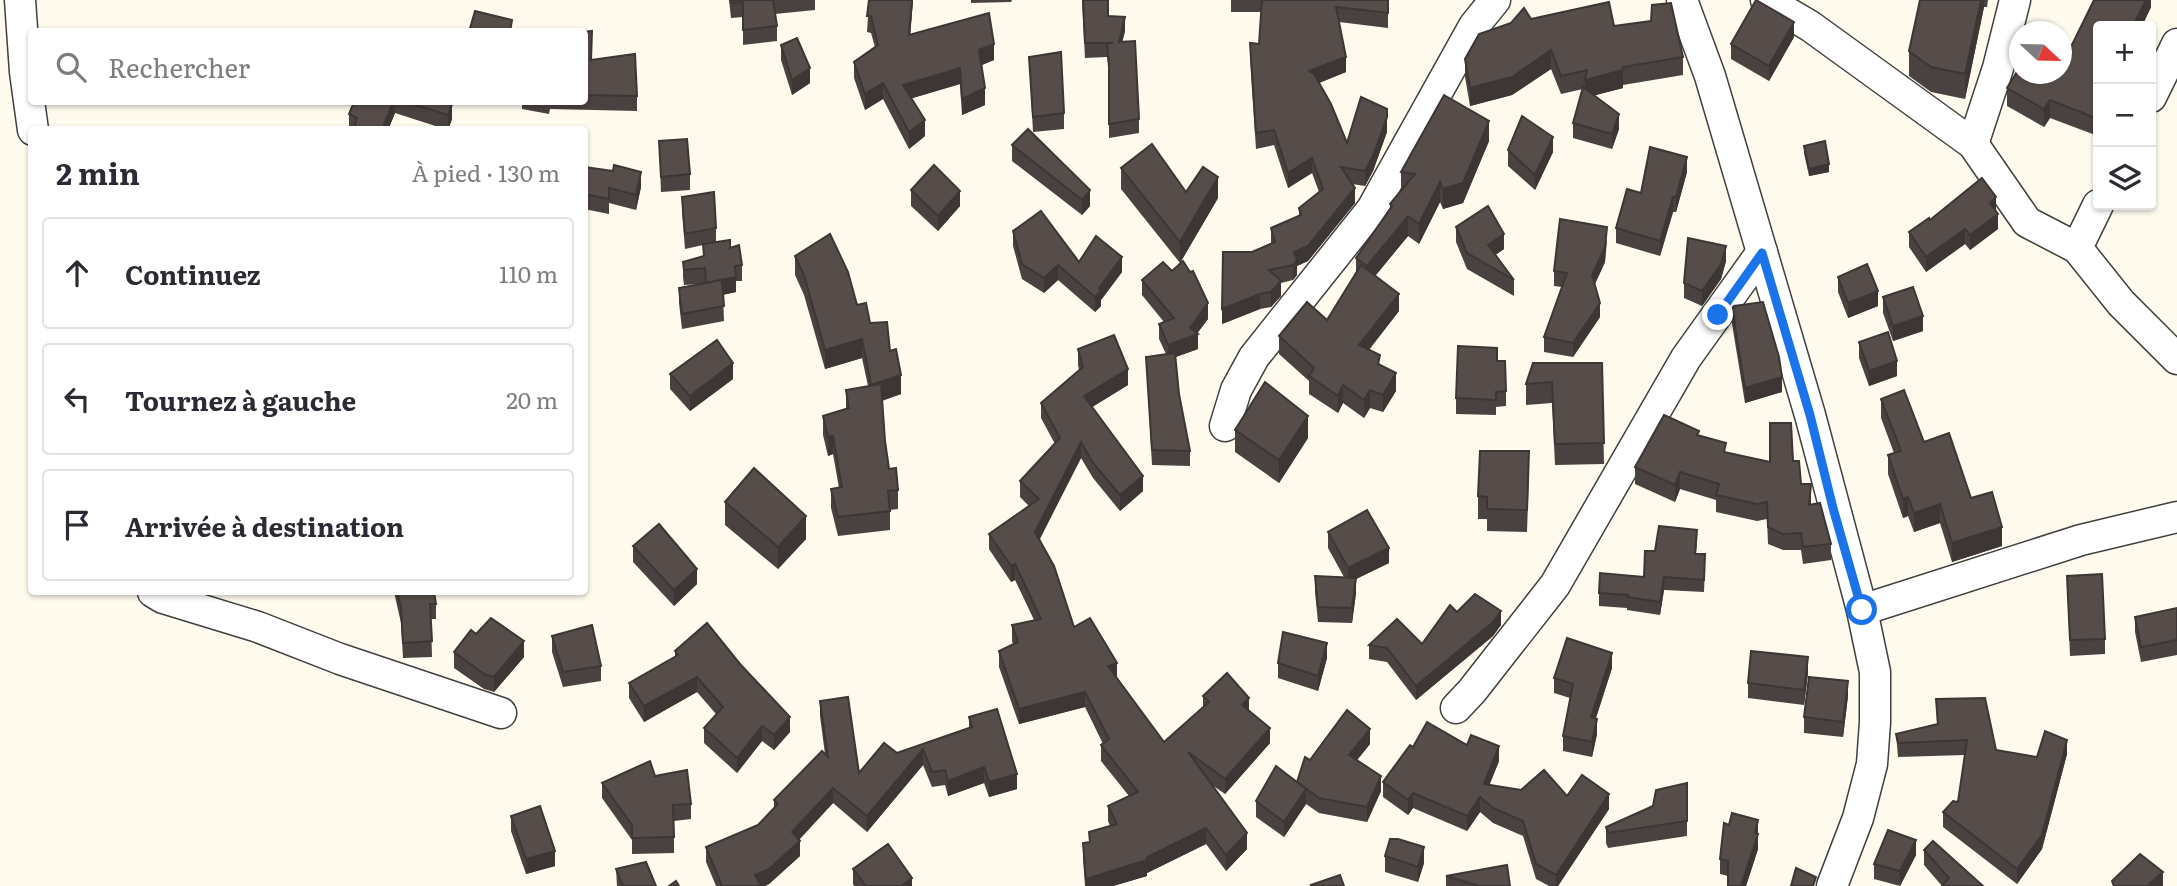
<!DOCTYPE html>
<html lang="fr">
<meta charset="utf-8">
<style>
body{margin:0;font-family:Literata,serif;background:#f2f2f3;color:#2b2b33}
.controls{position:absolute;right:21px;top:21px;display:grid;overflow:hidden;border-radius:7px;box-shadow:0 2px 5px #0004}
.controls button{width:63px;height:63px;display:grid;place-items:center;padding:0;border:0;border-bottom:2px solid #e1e1e2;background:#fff;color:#2b2b33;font:35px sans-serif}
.compass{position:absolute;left:2009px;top:21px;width:63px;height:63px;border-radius:50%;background:#fff;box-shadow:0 2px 5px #0004;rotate:112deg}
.stop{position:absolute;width:21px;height:21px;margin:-16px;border:5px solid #1a73e8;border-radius:50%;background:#fff}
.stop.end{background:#1a73e8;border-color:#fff;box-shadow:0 2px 7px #0008}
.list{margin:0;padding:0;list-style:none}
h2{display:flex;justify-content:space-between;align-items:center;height:91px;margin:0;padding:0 28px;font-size:30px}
h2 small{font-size:23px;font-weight:400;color:#7c7c81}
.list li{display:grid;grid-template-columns:46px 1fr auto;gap:21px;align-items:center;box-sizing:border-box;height:112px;margin:0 14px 14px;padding:0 14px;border:2px solid #e1e1e2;border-radius:7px}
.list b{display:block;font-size:26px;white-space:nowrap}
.list em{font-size:23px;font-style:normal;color:#7c7c81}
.icon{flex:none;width:38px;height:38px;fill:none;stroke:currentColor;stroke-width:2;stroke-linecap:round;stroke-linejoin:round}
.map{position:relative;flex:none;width:2177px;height:886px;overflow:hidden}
.search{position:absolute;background:#fff;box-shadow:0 2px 5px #0004;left:28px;top:28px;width:560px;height:77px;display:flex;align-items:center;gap:18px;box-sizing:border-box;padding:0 24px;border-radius:7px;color:#7c7c81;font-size:26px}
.panel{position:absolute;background:#fff;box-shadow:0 2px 5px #0004;left:28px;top:126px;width:560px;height:469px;border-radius:7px}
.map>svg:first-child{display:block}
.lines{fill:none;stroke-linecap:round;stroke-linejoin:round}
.minor-casing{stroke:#404040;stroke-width:33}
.minor{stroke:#fff;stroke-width:30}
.wall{fill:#4a4240}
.shaded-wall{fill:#3c3634}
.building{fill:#564d4a;stroke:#3c3634;stroke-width:2}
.route{stroke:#1a73e8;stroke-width:9}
</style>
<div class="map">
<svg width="2177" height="886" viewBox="0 0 2177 886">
<rect width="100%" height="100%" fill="#fffaee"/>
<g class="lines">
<g class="minor-casing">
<g id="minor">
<polyline points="20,0 25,72 33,130"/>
<polyline points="1682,0 1710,76 1810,415 1862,610 1875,672 1875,722 1872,764 1858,818 1832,886"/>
<polyline points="1766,0 1810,26 1973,144 2027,222 2077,248 2121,303 2177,359"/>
<polyline points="2151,97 2177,44"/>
<polyline points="1973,144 1998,68 2015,0"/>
<polyline points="2077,248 2098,205"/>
<polyline points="1225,426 1236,390 1254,357 1372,209 1474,26 1495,0"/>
<polyline points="153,592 163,598 258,627 340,659 501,713"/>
<polyline points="1862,610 2081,540 2177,517"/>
<polyline points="1456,708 1472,691 1555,585 1686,358 1762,252"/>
</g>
</g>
<use href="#minor" class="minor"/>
</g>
<g class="wall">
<polygon points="729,0 815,0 815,10 775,14 777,26 777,41 743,45 743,17 731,18"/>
<polygon points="869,0 913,0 910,35 994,60 982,65 985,105 962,115 960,84 912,98 925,136 909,149 883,99 865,110 854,78 854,62 875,47 871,33 867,32"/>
<polygon points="971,0 1012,0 1011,2 971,3"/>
<polygon points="1082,0 1108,0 1108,16 1125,31 1122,42 1139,119 1139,133 1109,138 1109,77 1107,57 1085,58"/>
<polygon points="1231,0 1388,0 1388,28 1339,22 1346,72 1319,83 1347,143 1387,132 1373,171 1365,186 1352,184 1355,203 1308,261 1297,266 1297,275 1293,280 1281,283 1281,296 1271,307 1260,309 1222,324 1252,252 1271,243 1271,228 1299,216 1299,208 1319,192 1312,173 1288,188 1274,145 1256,149 1250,58 1250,43 1259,44 1261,12 1231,12"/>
<polygon points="1920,0 1988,0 1987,7 1984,7 1965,99 1931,92 1909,76 1909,51"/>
<polygon points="2094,0 2151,0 2151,7 2142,26 2098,26 2098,136 2050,118 2044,127 2007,106 2007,88 2020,67 2020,74 2062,74 2062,54 2066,57"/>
<polygon points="1531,19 1614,26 1683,57 1683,75 1623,85 1623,88 1595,95 1619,129 1612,149 1573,138 1573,123 1583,89 1561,94 1551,69 1512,95 1470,106 1465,77 1465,59"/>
<polygon points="584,32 592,60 637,96 637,111 550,109 549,114 522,109 522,102 584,102"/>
<polygon points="1794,37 1769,81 1731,59 1731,44"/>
<polygon points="781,45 810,83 792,95 781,60"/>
<polygon points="1029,57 1064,113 1064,129 1033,132"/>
<polygon points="354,102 452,102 452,119 448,130 395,113 388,130 349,130 349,114"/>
<polygon points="659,141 690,174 690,190 661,192"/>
<polygon points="1489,141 1463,203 1443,209 1440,202 1419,244 1408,236 1375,276 1399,311 1369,350 1380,364 1396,391 1383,412 1370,408 1364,418 1343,403 1338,413 1309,394 1309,381 1279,354 1279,336 1327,320 1356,273 1356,258 1390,209 1390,204 1401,190 1401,172"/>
<polygon points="1012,145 1090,206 1082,215 1012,161"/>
<polygon points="1804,146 1829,172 1809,176 1804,153"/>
<polygon points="1508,150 1553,152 1535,190 1508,166"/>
<polygon points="584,167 641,187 636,210 609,203 609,214 584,209"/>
<polygon points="1121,168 1186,192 1218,198 1180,263 1121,189"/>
<polygon points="1687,172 1676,212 1673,212 1660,256 1616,243 1616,228 1641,193"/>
<polygon points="911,190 960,206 938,231 911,206"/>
<polygon points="682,197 716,228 716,242 730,248 742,265 742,281 736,281 736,292 723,295 724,321 682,329 679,303 679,288 701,284 684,285 683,277 683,262 703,256 703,245 685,249 682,212"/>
<polygon points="1996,212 1998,229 1970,250 1965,244 1926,272 1909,247 1909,232 1930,220"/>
<polygon points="1456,227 1504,249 1495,255 1514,280 1514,296 1467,269 1456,242"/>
<polygon points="1013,231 1079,262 1122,272 1101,300 1101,306 1095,312 1058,280 1044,293 1022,279 1013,246"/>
<polygon points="1607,241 1605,262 1595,284 1600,317 1573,357 1544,352 1544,337 1562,287 1554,286 1554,271"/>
<polygon points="795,256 857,305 890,351 901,394 882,401 885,441 889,469 898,490 898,509 890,510 890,530 838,536 831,508 831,489 839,488 833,454 828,456 823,435 823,416 846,409 846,390 868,386 862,358 825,369 804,295 795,275"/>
<polygon points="1726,261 1721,279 1702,306 1684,298 1684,283"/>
<polygon points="1838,277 1878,306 1848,318 1838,292"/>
<polygon points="1142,280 1208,319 1197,333 1198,349 1175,357 1179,394 1190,451 1190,466 1152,465 1146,357 1166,354 1159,339 1159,324 1164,322 1142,295"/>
<polygon points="1883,297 1923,331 1893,341 1883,313"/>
<polygon points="1732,309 1782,392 1745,403 1732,324"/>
<polygon points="1859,342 1897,376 1869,386 1859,358"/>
<polygon points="1078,349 1128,385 1092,407 1143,491 1120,511 1093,478 1081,458 1040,539 1074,627 1117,678 1164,742 1203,707 1203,696 1249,710 1270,743 1225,794 1212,785 1247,849 1226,871 1206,844 1147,873 1147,876 1113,886 1085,886 1083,859 1083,843 1089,843 1089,832 1110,826 1108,821 1108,806 1129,796 1101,761 1101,745 1103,744 1085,707 1019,724 999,667 999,651 1013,644 1012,641 1012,625 1034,620 1015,580 1011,582 989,549 989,534 1029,506 1020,497 1020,481 1055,444 1041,418 1041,403 1079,370 1078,365"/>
<polygon points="1497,361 1506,391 1506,406 1496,407 1496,415 1456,414 1456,398"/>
<polygon points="1602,363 1604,464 1555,465 1552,403 1526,405 1526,384"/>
<polygon points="670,374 733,379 690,411 670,389"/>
<polygon points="1881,399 1924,442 1971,498 2002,546 1952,562 1940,523 1914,532 1908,516 1903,518 1888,474 1888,455 1894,453 1881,418"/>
<polygon points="1235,430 1308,438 1279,483 1235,452"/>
<polygon points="1699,435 1726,452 1770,462 1793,461 1801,484 1811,500 1811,504 1831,544 1831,560 1803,564 1801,550 1783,550 1768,544 1767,519 1757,521 1716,512 1716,500 1680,489 1675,502 1635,484 1635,467"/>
<polygon points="1529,474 1527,532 1487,531 1487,519 1478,519 1478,496"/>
<polygon points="725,502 806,539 778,569 725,525"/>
<polygon points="1328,532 1389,563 1356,579 1356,593 1352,623 1318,622 1315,592 1315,576 1344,577 1328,548"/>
<polygon points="1697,543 1696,554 1705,567 1704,592 1664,590 1660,615 1627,610 1627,608 1599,606 1599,593 1644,577 1655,551"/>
<polygon points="633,546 697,584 674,606 633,562"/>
<polygon points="2067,576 2105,639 2105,654 2070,656"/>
<polygon points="394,592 434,592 436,604 436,619 431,619 432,657 403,658 401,623"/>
<polygon points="2177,608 2177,655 2141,662 2135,632 2135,617"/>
<polygon points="1457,612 1501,625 1493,636 1416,700 1387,662 1369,659 1369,645 1422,644"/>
<polygon points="476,634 524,657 494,692 484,689 454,668 454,652"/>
<polygon points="552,636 601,666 601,681 563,687 552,652"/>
<polygon points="675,651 790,732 774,750 762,741 737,773 704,743 704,728 716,714 697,692 644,722 629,698 629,683 675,657"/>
<polygon points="1327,658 1318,691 1278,678 1278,663"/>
<polygon points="1612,668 1596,718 1597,734 1592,757 1563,751 1563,736 1570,698 1554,693 1554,678"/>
<polygon points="1808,673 1804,705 1748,698 1748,683"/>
<polygon points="1848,696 1843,737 1804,733 1804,717"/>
<polygon points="1936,699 1996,750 2037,757 2067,754 2042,849 2017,884 1943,827 1943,812 1958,802 1965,755 1898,757 1896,734 1937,724"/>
<polygon points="820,701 859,773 897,753 969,728 969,717 1017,789 989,797 984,783 948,796 945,785 932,787 923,765 867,832 833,803 799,840 800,856 769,884 765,886 716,886 706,862 706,847 758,825 774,808 774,800 825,754 820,716"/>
<polygon points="1370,744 1357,760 1381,791 1367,822 1319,813 1306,804 1284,837 1256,817 1256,801 1297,782 1310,760"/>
<polygon points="1467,745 1499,761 1489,785 1521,790 1567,796 1609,809 1558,886 1549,886 1536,879 1523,836 1493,823 1480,812 1467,831 1413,808 1408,815 1383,797 1383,782 1413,747"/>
<polygon points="655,776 691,804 691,819 674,821 674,853 632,854 632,840 602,798 602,783"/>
<polygon points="1687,783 1687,836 1608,848 1606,843 1606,827 1653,806"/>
<polygon points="511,816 555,866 526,874 511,831"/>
<polygon points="1758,834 1758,849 1746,886 1728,886 1728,876 1720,874 1720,859"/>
<polygon points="1924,850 1983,886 1942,886 1924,865"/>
<polygon points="1916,855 1900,886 1874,879 1874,864"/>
<polygon points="1385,856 1424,863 1418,882 1385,872"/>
<polygon points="616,869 656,886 617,886"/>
<polygon points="853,869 912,886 854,886 853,884"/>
<polygon points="1446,876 1510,886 1446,886"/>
</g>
<g class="shaded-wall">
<polygon points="912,0 913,0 909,51 909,35"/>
<polygon points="1981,0 1984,0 1984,7 1965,99 1965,74"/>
<polygon points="2146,0 2151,0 2151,7 2142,26 2133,26"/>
<polygon points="1125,17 1125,31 1119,56 1119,42"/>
<polygon points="1794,22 1794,37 1769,81 1769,66"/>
<polygon points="994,44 994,60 979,66 979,50"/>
<polygon points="1551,50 1551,69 1512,95 1470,106 1470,88"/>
<polygon points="1346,57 1346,72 1309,87 1309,71"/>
<polygon points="810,68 810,83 792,95 792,80"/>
<polygon points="960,68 960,84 903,101 903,85"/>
<polygon points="1623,70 1623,88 1585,98 1585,80"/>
<polygon points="883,83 883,99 865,110 865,94"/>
<polygon points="985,88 985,105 962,115 962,99"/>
<polygon points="2050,100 2050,118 2044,127 2044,109"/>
<polygon points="393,102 395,102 395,113 388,130 382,130"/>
<polygon points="447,102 452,102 449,110 452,104 452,119 448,130"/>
<polygon points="1619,114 1619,129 1612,149 1612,134"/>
<polygon points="1387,117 1387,132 1373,171 1365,186 1365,171"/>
<polygon points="925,120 925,136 909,149 909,132"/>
<polygon points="1489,121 1489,141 1463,203 1443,209 1443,189"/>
<polygon points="1553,137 1553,152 1535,190 1535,175"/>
<polygon points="1687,157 1687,172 1676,212 1676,197"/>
<polygon points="1312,158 1312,173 1288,188 1288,173"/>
<polygon points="1829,164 1829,172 1809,176 1809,169"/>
<polygon points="641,172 641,187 636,210 636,195"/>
<polygon points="1218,177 1218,198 1180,263 1180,242"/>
<polygon points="1440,182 1440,202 1419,244 1419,224"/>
<polygon points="1355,188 1355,203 1308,261 1297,266 1297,275 1293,280 1294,252"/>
<polygon points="1090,190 1090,206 1082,215 1082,200"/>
<polygon points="960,191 960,206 938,231 938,216"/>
<polygon points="1673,197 1673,212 1660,256 1660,241"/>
<polygon points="1996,197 1996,213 1990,203"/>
<polygon points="1998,214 1998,229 1970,250 1970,235"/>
<polygon points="1408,216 1408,236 1367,286 1367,266"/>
<polygon points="1607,227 1605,262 1592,290 1592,275"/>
<polygon points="1965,229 1965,244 1926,272 1926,257"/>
<polygon points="1504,234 1504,249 1488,260 1488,245"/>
<polygon points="1726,246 1726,261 1721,279 1702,306 1702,291"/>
<polygon points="1122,257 1122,272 1101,300 1101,306 1095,312 1095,297 1099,288"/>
<polygon points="1058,265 1058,280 1044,293 1044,278"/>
<polygon points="736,277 736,292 706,298 706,283"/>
<polygon points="1281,281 1281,296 1271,307 1271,292"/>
<polygon points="1878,291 1878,306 1848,318 1848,303"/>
<polygon points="1260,294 1260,309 1222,324 1222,309"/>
<polygon points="1399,294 1399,311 1359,362 1359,345"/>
<polygon points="1208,303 1208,319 1196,335 1198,334 1198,349 1168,360 1168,345 1190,328"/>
<polygon points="1600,303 1600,317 1573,357 1573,343"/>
<polygon points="1923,316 1923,331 1893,341 1893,326"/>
<polygon points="862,339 862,358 825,369 825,350"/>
<polygon points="1897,361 1897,376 1869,386 1869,371"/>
<polygon points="733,363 733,379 690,411 690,396"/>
<polygon points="1128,369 1128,385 1084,412 1084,396"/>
<polygon points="1396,373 1396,391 1383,412 1383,395"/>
<polygon points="901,375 901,394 871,404 871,385"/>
<polygon points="1782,377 1782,392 1745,403 1745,388"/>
<polygon points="1343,385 1343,403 1338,413 1338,396"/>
<polygon points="1370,390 1370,408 1364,418 1364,400"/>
<polygon points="1308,416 1308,438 1279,483 1279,460"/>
<polygon points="833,436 833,454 828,456 828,437"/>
<polygon points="1081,442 1081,458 1035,547 1035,532"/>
<polygon points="1680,472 1680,489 1675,502 1675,485"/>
<polygon points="1143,476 1143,491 1120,511 1120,495"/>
<polygon points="1811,484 1811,500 1809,522 1809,505"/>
<polygon points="1908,497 1908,516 1903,518 1903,499"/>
<polygon points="1940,504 1940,523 1914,532 1914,513"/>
<polygon points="806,516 806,539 778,569 778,547"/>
<polygon points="2002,527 2002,546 1952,562 1952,543"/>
<polygon points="1389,548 1389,563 1356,579 1356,593 1352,623 1352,608 1348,583 1348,568"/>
<polygon points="1015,564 1015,580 1011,582 1011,566"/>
<polygon points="697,569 697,584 674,606 674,590"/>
<polygon points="1664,577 1664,590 1660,615 1660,602"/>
<polygon points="1501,611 1501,625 1493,636 1416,700 1416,686"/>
<polygon points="524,641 524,657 494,692 494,677"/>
<polygon points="1327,643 1327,658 1318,691 1318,676"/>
<polygon points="1612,653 1612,668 1591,733 1591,717"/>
<polygon points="1808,657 1808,673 1804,705 1804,690"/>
<polygon points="1117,663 1117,678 1108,666"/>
<polygon points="697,677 697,692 644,722 644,706"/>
<polygon points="1848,681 1848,696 1843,737 1843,722"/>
<polygon points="1085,692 1085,707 1019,724 1019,709"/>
<polygon points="1249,698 1249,714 1242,705"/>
<polygon points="790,717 790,732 774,750 774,735"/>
<polygon points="1597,719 1597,734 1592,757 1592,742"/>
<polygon points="762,726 762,741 737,773 737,758"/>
<polygon points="1270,728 1270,743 1225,794 1225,779"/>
<polygon points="1370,729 1370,744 1349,770 1349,755"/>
<polygon points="2067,740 2067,754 2042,849 2017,884 2017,869"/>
<polygon points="1499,746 1499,761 1484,799 1484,784"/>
<polygon points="923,749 923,765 867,832 867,816"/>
<polygon points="984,767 984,783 948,796 948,781"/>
<polygon points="1017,774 1017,789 989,797 989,782"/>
<polygon points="1381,776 1381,791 1367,822 1367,807"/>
<polygon points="833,788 833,803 792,847 792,832"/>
<polygon points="1306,789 1306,804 1284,837 1284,822"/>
<polygon points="1413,793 1413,808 1408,815 1408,800"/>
<polygon points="1609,794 1609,809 1558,886 1556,886 1556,875"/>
<polygon points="1480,797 1480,812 1467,831 1467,816"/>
<polygon points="1758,820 1758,849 1746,886 1741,886"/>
<polygon points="1206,828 1206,844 1147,873 1147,876 1113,886 1086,886 1086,879 1147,857"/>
<polygon points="1247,833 1247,849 1226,871 1226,855"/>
<polygon points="1916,840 1916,855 1900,886 1900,871"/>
<polygon points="800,841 800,856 769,884 765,886 755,886 755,875"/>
<polygon points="1424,847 1424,863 1418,882 1418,867"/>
<polygon points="555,851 555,866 526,874 526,859"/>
<polygon points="2163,872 2163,886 2147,886"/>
<polygon points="912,878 912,886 901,886"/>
</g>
<g class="building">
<polygon points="730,0 773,0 777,26 743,30 743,2 731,3"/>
<polygon points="869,0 912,0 909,35 989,13 994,44 979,50 985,88 962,99 960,68 903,85 925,120 909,132 883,83 865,94 854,62 878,45 871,16 867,16"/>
<polygon points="1083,0 1108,0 1108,16 1125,17 1119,42 1135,41 1139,119 1109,124 1109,63 1107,43 1113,43 1085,43"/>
<polygon points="1262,0 1388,0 1388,13 1336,7 1346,57 1309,71 1314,74 1331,104 1347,143 1361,97 1387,109 1387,117 1373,156 1365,171 1341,167 1355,188 1308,246 1294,252 1297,260 1293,265 1269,270 1281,281 1271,292 1260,294 1222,309 1223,252 1252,252 1275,242 1271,228 1301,215 1299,208 1323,189 1312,158 1288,173 1274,130 1256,133 1250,43 1259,44"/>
<polygon points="1756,0 1794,22 1769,66 1731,44"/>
<polygon points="1920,0 1981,0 1965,74 1931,67 1909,51"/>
<polygon points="2094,0 2146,0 2133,26 2098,26 2098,119 2050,100 2044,109 2007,88 2020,67 2020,74 2062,74 2062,54 2066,57"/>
<polygon points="1609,2 1614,26 1651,21 1652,5 1671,3 1683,57 1623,67 1623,70 1585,80 1587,70 1561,76 1551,50 1512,77 1470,88 1465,59 1479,34 1511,23 1524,8 1531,19"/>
<polygon points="475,11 512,20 510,32 469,32"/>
<polygon points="592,31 591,60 635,54 637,96 584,95 584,32"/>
<polygon points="797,38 810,68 792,80 781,45"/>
<polygon points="1061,52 1064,113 1033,117 1029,57"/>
<polygon points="1583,87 1619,114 1612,134 1573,123"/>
<polygon points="1444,95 1489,121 1463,183 1443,189 1440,182 1419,224 1408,216 1367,266 1356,258 1392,206 1390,204 1415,174 1401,172"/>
<polygon points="354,102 393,102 382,130 354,130 357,118 349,114"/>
<polygon points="406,102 447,102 452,104 448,115"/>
<polygon points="1522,116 1553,137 1535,175 1508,150"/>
<polygon points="1028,129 1090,190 1082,200 1012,145"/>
<polygon points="687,139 690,174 661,177 659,141"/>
<polygon points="1825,141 1829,164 1809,169 1804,146"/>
<polygon points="1152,144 1186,192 1203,167 1218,177 1180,242 1121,168"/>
<polygon points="1650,147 1687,157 1676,197 1673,197 1660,241 1616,228 1627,189 1641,193"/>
<polygon points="614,165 641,172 636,195 609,188 609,199 584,194 584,167 613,171"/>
<polygon points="934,165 960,191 938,216 911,190"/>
<polygon points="1982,178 1996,197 1990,203 1998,214 1970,235 1965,229 1926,257 1909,232 1929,218 1930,220"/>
<polygon points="714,192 716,228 685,234 682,197"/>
<polygon points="1488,206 1504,234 1488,245 1514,280 1467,253 1456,227"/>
<polygon points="1041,211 1079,262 1096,236 1122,257 1099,288 1101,291 1095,297 1058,265 1044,278 1022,264 1013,231"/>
<polygon points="1560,219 1607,227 1605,247 1592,275 1600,303 1573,343 1544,337 1567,273 1554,271"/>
<polygon points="830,234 848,272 857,305 866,303 870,323 887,322 890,351 896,349 901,375 871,385 862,339 825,350 804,275 795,256"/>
<polygon points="1688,238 1726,246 1721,264 1702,291 1684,283"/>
<polygon points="730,240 730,248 739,245 742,265 735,266 736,277 706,283 705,268 684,270 683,262 704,256 703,244"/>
<polygon points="1183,261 1190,272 1193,271 1208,303 1190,328 1198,334 1168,345 1159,324 1174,318 1142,280 1163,262 1172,271"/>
<polygon points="1867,264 1878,291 1848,303 1838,277"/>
<polygon points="1361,265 1399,294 1359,345 1380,355 1378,364 1396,373 1383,395 1370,390 1364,400 1343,385 1338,396 1309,376 1314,368 1279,336 1307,302 1327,320"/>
<polygon points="722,280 724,306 682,314 679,288"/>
<polygon points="1913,287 1923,316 1893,326 1883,297"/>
<polygon points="1763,302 1779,357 1782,377 1745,388 1732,309 1734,306"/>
<polygon points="1888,332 1897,361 1869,371 1859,342"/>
<polygon points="1114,335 1128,369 1084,396 1143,476 1120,495 1093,463 1081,442 1035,532 1054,566 1074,627 1090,618 1117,663 1108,666 1164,742 1209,702 1203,696 1227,673 1249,698 1242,705 1270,728 1225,779 1188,752 1247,833 1226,855 1206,828 1147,857 1147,860 1086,879 1083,843 1090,842 1089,832 1117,824 1108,806 1138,792 1101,745 1109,739 1085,692 1019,709 999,651 1018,642 1012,625 1041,619 1015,564 1011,566 989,534 1039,499 1020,481 1060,438 1041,403 1083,367 1078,349"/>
<polygon points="717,340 733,363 690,396 670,374"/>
<polygon points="1458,346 1497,348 1497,361 1505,361 1506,391 1496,392 1496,400 1456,398"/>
<polygon points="1175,353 1179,394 1190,451 1152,450 1146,357"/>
<polygon points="1533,363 1602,363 1604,443 1555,444 1552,382 1526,384"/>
<polygon points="1265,382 1308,416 1279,460 1235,430"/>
<polygon points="881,384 885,441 889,469 896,468 898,490 888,491 890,511 838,517 831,489 842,487 833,436 828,437 823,416 849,408 846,390"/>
<polygon points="1904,390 1924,442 1949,433 1971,498 1992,492 2002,527 1952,543 1940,504 1914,513 1908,497 1903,499 1888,455 1901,451 1881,399"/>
<polygon points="1664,415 1699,431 1697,435 1726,443 1724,452 1770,462 1770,423 1791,423 1793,461 1799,461 1801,484 1811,484 1809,505 1820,503 1831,544 1803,547 1801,533 1783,534 1768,527 1767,502 1757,504 1716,495 1719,484 1680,472 1675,485 1635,467"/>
<polygon points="1480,451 1529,451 1527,510 1487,509 1487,497 1478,496"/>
<polygon points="754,468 806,516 778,547 725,502"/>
<polygon points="1367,510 1389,548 1348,568 1328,532"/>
<polygon points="659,524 697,569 674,590 633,546"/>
<polygon points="1659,526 1697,530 1695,554 1705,554 1704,580 1664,577 1660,602 1627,597 1628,595 1599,593 1600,573 1644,577 1645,551 1655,551"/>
<polygon points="2102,574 2105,639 2070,640 2067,576"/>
<polygon points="1315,576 1356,578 1352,608 1318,607"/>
<polygon points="397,592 434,592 436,604 430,604 432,641 403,643 401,607"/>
<polygon points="1475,594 1501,611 1493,622 1416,686 1387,648 1369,645 1397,619 1422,644 1450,605 1457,612"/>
<polygon points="2177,608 2177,640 2141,647 2135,617"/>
<polygon points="491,618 524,641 494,677 484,674 454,652 471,630 476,634"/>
<polygon points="707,623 740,664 790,717 774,735 762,726 737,758 704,728 723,707 697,677 644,706 629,683 678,655 675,651"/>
<polygon points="592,625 601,666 563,672 552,636"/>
<polygon points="1283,632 1327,643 1318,676 1278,663"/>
<polygon points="1567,638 1612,653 1591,717 1597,719 1592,742 1563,736 1573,684 1554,678"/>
<polygon points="1751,651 1808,657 1804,690 1748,683"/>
<polygon points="1809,677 1848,681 1843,722 1804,717"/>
<polygon points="848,697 859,773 884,743 897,753 972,727 969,717 997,709 1017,774 989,782 984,767 948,781 945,770 932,772 923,749 867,816 833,788 792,832 800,841 769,869 755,875 761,886 722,886 706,847 758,825 778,804 774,800 822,751 828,757 820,701"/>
<polygon points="1985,698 1996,750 2037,757 2045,731 2067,740 2042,835 2017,869 1943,812 1953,801 1958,802 1967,740 1898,743 1896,734 1938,724 1936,699"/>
<polygon points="1347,710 1370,729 1349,755 1381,776 1367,807 1319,798 1297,782 1305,757 1310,760"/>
<polygon points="1427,722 1467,745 1471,735 1499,746 1484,784 1521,790 1544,770 1567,796 1582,775 1609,794 1556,875 1536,864 1523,821 1493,808 1480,797 1467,816 1413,793 1408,800 1383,782 1410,745 1413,747"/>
<polygon points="650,761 655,776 687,770 691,804 673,805 674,837 632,838 632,825 602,783"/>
<polygon points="1276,766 1306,789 1284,822 1256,801"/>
<polygon points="1687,783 1687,821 1608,833 1606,827 1653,806 1656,790"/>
<polygon points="540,806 555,851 526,859 511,816"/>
<polygon points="1732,813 1758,820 1755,833 1758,834 1741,886 1728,886 1728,861 1720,859 1724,823 1729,825"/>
<polygon points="1888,830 1916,840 1900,871 1874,864"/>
<polygon points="1390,839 1398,839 1424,847 1418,867 1385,856"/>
<polygon points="1933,841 1983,886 1942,886 1949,878 1924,850"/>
<polygon points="888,844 912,878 901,886 866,886 853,869"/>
<polygon points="2140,854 2163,872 2147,886 2114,886 2112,881"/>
<polygon points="646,862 656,886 623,886 616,869"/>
<polygon points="1507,865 1510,886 1479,886 1446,876"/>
<polygon points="1796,868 1816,877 1813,886 1791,886"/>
<polygon points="1340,875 1344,886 1312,886 1311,885"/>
<polygon points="676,881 679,886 669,886"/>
</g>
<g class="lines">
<polyline class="route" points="1718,315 1762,253 1810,415 1833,508 1862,610"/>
</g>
</svg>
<div class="controls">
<button>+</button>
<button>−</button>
<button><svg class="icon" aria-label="layers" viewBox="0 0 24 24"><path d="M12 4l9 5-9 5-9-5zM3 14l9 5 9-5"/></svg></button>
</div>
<svg class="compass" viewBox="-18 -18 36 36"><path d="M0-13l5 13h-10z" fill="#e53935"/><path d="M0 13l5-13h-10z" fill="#7c7c81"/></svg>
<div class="stop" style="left:1862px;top:610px"></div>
<div class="stop end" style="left:1718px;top:315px"></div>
<div class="search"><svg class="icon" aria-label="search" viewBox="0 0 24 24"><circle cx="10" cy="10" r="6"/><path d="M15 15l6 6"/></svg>Rechercher</div>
<section class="panel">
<h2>2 min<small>À pied · 130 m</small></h2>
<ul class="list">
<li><svg class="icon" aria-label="ahead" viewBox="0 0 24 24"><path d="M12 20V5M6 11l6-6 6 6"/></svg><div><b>Continuez</b></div><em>110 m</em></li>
<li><svg class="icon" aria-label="left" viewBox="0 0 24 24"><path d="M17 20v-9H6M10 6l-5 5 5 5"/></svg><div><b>Tournez à gauche</b></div><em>20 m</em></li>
<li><svg class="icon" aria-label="arrive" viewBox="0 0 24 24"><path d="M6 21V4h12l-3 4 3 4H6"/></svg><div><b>Arrivée à destination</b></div></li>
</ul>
</section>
</div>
